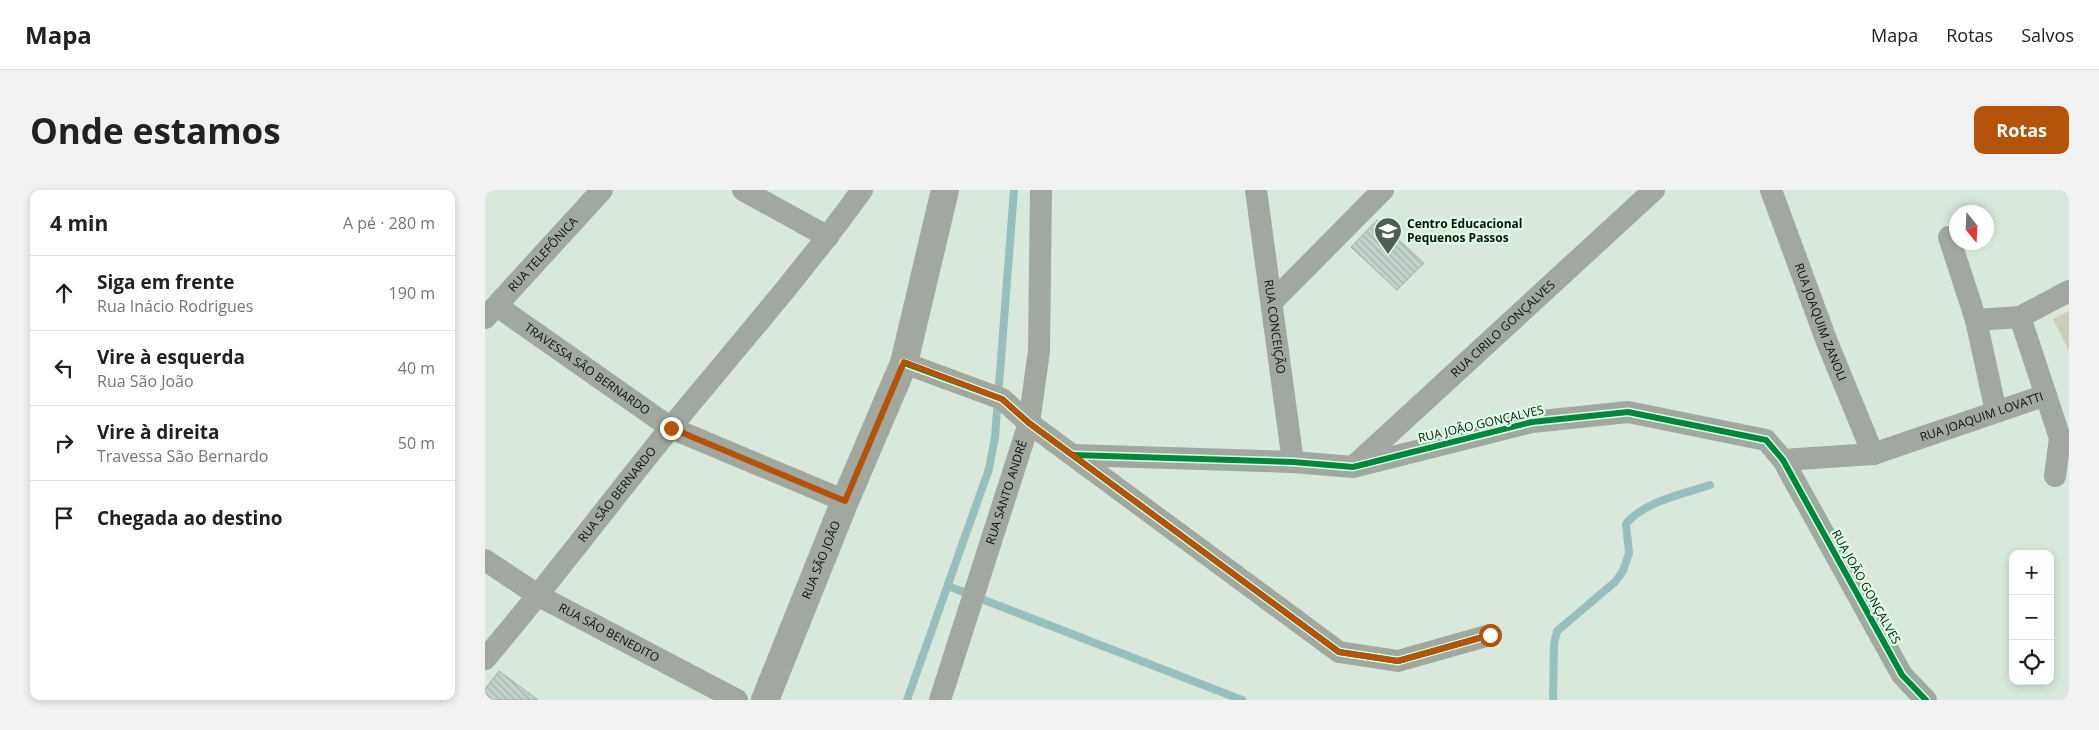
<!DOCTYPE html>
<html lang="pt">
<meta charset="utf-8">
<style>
body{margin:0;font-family:"Open Sans",sans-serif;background:#f2f2f2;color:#202124}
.controls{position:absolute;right:15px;bottom:15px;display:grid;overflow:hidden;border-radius:10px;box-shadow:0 2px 8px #0003}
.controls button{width:45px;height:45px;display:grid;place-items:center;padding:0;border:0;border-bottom:1px solid #e0e0e0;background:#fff;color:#202124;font:25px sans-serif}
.compass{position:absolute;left:1464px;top:15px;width:45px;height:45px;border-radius:50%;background:#fff;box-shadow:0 2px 8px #0003;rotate:162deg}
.stop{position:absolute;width:15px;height:15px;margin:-11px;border:4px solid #b45309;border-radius:50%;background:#fff}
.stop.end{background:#b45309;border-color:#fff;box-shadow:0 1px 5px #0008}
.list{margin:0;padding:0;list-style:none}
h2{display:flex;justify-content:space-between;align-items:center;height:65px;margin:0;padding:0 20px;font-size:21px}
h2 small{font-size:16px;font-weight:400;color:#757577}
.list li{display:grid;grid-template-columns:32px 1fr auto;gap:15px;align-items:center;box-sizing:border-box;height:75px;padding:0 20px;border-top:1px solid #e0e0e0}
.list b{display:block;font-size:19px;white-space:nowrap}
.list p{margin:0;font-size:16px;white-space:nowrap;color:#757577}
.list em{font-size:16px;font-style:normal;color:#757577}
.icon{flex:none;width:28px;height:28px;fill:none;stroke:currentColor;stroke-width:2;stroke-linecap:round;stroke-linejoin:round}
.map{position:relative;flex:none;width:1584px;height:510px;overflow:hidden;border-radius:10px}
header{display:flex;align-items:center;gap:30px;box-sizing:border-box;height:70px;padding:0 25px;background:#fff;border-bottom:1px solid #e0e0e0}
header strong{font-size:24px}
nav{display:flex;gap:28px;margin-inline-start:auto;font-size:18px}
.intro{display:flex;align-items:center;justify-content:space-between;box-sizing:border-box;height:120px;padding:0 30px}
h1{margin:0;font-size:35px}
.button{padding:12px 22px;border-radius:10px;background:#b45309;color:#fff;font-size:18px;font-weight:700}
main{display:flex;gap:30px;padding:0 30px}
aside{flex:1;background:#fff;border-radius:10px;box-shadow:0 2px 8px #0003}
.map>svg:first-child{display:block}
.park{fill:#cacdb7}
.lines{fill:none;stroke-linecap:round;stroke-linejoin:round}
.stream{stroke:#97bfbe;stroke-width:8}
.building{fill:url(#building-back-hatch);stroke:#a0b0a8}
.minor{stroke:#a1a89f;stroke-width:22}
.tertiary{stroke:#a1a89f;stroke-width:28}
.cycleway-casing{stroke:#defee3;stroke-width:9}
.cycleway{stroke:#00873e;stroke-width:6}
.route{stroke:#b45309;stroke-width:6}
.labels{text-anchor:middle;stroke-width:4.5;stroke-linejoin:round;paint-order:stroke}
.poi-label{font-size:12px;font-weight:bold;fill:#071209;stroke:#defee3;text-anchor:start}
.street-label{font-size:12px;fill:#071209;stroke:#defee3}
</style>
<header>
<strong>Mapa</strong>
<nav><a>Mapa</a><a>Rotas</a><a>Salvos</a></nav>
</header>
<div class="intro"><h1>Onde estamos</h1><a class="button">Rotas</a></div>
<main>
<aside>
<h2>4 min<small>A pé · 280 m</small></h2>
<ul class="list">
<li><svg class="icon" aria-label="ahead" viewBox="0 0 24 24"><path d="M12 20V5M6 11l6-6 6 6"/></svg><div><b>Siga em frente</b><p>Rua Inácio Rodrigues</p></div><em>190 m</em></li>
<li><svg class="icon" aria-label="left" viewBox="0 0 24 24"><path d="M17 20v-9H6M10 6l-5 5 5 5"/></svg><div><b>Vire à esquerda</b><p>Rua São João</p></div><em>40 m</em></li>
<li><svg class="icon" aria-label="right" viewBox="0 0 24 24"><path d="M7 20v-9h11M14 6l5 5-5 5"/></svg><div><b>Vire à direita</b><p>Travessa São Bernardo</p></div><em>50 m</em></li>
<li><svg class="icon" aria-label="arrive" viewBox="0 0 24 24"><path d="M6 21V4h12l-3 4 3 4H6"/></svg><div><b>Chegada ao destino</b></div></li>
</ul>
</aside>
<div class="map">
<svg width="1584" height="510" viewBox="0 0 1584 510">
<defs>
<pattern id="building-back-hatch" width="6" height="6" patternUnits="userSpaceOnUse" patternTransform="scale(1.25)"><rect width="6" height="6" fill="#c2d2ca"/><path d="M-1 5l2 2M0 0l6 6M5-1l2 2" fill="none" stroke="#a5b3ac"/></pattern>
</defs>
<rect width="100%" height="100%" fill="#d8e9db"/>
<polygon class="park" points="1584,121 1584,161 1568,129"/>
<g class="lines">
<g class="stream">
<polyline points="463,396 757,510"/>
<polyline points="422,510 504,279 510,247 529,0"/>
<path d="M1068,510L1069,454L1072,441L1130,392L1138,381L1144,363L1141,334C1158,312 1198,304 1225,295"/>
</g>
</g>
<g class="building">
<polygon points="892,30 939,73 912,100 866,57"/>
<polygon points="14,481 53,510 0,510 0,499"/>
</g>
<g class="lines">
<g class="minor">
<polyline points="258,0 343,47"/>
<path id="s1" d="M771,0L808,272"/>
<path id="s2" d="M1286,0L1342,152L1388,264"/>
<polyline points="1464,47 1491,130 1511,222"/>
<polyline points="787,112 898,0"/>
<path id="s3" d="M12,116L186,238L360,311"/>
<path id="s4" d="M0,128L117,0"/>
<polyline points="1491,130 1535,127"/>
<polyline points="419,173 517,209 544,233 854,462 913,471 1005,445"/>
<polyline points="589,265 808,272 868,277 1047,232 1143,222 1281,250 1298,270 1417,485 1441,510"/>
<path id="s5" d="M1298,270L1388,264L1561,205"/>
<path id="s6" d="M870,275L1169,0"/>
<polyline points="1570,286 1575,248 1535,127 1584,101"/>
<path id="s7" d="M0,370L54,406L252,510"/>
<path id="s8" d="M0,469C65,393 124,313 187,236C251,158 318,82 377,0"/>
<path id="s9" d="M455,510L544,233L554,161L556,0"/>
</g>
<path class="tertiary" id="s10" d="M280,510L360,311L419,173L460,0"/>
<g class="cycleway-casing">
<g id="cycleway">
<polyline points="419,173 517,209 544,233 854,462 913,471 1005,445"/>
<polyline points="589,265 808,272 868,277 1047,232 1143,222 1281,250 1298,270 1417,485 1441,510"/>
</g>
</g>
<use href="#cycleway" class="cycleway"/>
</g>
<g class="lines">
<polyline class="route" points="186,238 360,311 419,172 517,209 544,233 854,462 913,471 1005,445"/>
</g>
<defs>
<g id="school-pin" transform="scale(1.4375)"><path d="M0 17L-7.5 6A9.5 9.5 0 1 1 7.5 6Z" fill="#505d52" stroke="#defee3"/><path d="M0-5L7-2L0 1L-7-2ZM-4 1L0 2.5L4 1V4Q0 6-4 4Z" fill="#fff"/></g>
</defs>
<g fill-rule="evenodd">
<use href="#school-pin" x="903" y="41"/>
</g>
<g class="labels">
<g class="poi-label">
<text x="922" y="38">Centro Educacional<tspan x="922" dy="14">Pequenos Passos</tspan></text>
</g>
<g class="street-label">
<text dy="4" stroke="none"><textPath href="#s4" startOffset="86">RUA TELEFÔNICA</textPath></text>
<text dy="4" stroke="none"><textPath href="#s2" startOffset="141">RUA JOAQUIM ZANOLI</textPath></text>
<text dy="4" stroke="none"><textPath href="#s1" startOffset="138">RUA CONCEIÇÃO</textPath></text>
<text dy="4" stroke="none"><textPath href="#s6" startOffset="201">RUA CIRILO GONÇALVES</textPath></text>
<text dy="4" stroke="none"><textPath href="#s3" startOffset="110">TRAVESSA SÃO BERNARDO</textPath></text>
<text dy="4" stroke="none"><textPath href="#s5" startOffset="205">RUA JOAQUIM LOVATTI</textPath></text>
<text transform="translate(996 234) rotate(-13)" y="4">RUA JOÃO GONÇALVES</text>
<text dy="4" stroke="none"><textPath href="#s9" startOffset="218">RUA SANTO ANDRÉ</textPath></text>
<text dy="4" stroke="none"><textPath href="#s8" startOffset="211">RUA SÃO BERNARDO</textPath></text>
<text dy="4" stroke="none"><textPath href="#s10" startOffset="151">RUA SÃO JOÃO</textPath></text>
<text transform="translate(1381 397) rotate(61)" y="4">RUA JOÃO GONÇALVES</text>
<text dy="4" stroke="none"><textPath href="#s7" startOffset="144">RUA SÃO BENEDITO</textPath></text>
</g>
</g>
</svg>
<div class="controls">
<button>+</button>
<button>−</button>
<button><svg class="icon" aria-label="locate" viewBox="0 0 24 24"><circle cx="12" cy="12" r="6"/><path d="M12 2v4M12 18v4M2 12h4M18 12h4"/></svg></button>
</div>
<svg class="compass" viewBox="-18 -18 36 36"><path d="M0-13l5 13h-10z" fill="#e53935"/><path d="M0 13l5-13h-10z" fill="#757577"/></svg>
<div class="stop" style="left:1005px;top:445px"></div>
<div class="stop end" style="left:186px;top:238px"></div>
</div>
</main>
